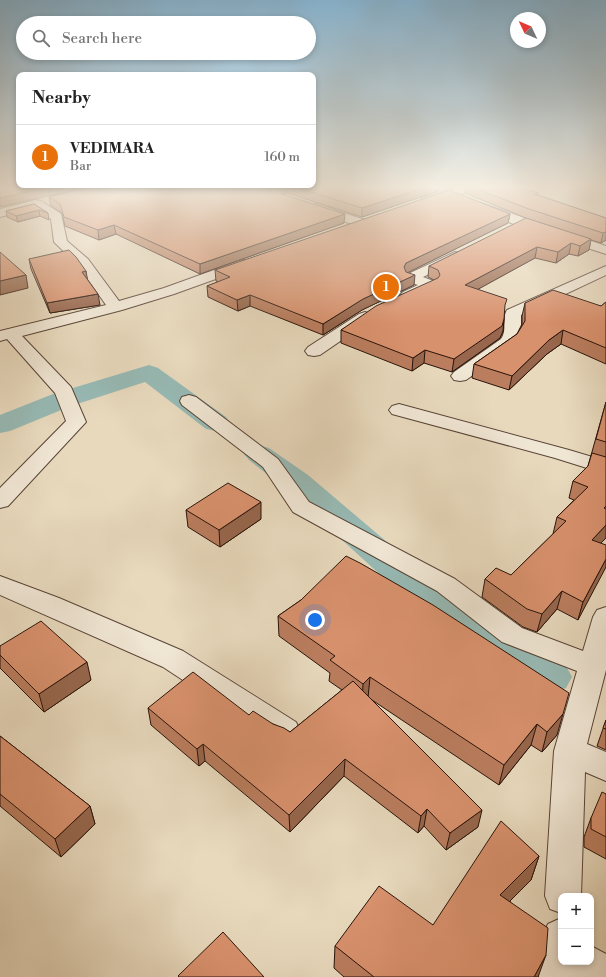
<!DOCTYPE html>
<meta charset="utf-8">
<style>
body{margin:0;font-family:"Libre Bodoni",serif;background:#f2f2f2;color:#222}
.controls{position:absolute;right:12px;bottom:12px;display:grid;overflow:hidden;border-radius:8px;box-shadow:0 2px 6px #0003}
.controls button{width:36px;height:36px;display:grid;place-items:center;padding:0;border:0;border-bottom:1px solid #e0e0e0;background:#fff;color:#222;font:20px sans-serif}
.compass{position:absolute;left:510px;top:12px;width:36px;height:36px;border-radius:50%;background:#fff;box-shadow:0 2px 6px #0003;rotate:314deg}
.you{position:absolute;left:315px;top:620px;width:14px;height:14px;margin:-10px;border:3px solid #fff;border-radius:50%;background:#1a73e8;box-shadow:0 0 0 6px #1a73e833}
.badge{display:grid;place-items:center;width:26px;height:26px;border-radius:50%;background:#8f2418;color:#fff;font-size:13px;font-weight:700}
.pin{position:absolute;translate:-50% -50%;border:2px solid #fff;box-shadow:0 1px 4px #0006}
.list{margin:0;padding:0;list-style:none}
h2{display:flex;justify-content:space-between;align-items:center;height:52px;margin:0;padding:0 16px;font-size:17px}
h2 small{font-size:13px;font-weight:400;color:#767676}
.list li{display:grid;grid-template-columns:26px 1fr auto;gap:12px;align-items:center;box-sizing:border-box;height:64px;padding:0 16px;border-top:1px solid #e0e0e0}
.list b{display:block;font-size:15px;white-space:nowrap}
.list p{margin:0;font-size:13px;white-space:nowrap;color:#767676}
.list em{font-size:13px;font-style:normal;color:#767676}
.icon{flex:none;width:22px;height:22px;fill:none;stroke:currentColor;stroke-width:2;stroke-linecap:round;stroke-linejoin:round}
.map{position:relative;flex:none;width:606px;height:977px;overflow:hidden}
.search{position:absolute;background:#fff;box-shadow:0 2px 6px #0003;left:16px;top:16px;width:300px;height:44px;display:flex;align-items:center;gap:10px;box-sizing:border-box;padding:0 14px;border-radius:22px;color:#767676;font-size:15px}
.panel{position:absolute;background:#fff;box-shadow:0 2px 6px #0003;left:16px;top:72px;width:300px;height:116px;border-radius:8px}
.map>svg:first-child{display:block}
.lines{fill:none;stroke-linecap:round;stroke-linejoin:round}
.canal{fill:#97bab5;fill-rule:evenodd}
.minor-casing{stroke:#594437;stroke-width:2}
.minor{fill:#f0e6d4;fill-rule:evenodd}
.wall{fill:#ba7d5e;stroke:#29130a}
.shaded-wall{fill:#97664c;stroke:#29130a}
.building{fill:#d8916d;stroke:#29130a}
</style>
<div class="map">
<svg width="606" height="977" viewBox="0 0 606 977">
<rect width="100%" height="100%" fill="#e8d9bd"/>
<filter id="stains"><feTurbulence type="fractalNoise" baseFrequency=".005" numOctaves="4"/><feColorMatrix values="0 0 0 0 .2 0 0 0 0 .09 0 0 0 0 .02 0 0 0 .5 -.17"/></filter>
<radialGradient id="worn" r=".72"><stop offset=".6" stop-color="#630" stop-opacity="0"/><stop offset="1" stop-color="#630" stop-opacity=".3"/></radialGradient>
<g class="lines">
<g class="canal">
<polygon points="149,365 158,368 226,417 230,423 226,429 216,431 206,429 145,382 71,406 10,431 0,433 0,415 53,394"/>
<polygon points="259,445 269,448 308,475 467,610 566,666 572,677 566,688 552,693 538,688 441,630 286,489 249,460 244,454 249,448"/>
</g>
<g class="minor-casing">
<g id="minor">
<polygon points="462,187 479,187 477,189 426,205 422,204 420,201 422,198"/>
<polygon points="35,200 41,201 61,214 67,241 88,259 119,301 164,288 239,261 244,260 249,261 251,264 249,267 174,294 122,310 22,336 71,387 86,422 8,506 0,508 0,488 66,421 55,393 7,339 0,341 0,331 106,305 78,265 54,242 51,219 35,208 0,217 0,209"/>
<polygon points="481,203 606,246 606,254 519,226 477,210 475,207 477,204"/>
<polygon points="317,204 365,220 367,223 365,226 361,227 313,211 311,208 313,205"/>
<path d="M455,252L460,253L462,256L460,259L423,277L436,282L438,285L436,288C426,293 414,301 403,298L400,295L403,292L418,285L406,281L404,278L406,275Z"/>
<path d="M606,266V275L521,315V334L513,347L466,380L460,381L454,380L451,376L454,372L501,339C508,329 501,318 507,310Z"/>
<polygon points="365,312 371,314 373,317 371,320 320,355 314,356 308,355 305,351 308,347 359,314"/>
<polygon points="189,395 196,397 278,459 309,502 455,579 522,628 583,651 593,617 597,610 606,607 606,670 587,744 606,752 606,781 585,772 581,896 561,896 561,913 550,909 545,896 554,751 577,671 502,642 437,591 293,512 263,467 182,405 180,401 182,397"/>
<polygon points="399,404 569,450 606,461 606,474 555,458 392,414 389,410 392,406"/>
<polygon points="0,576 59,598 183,651 296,722 300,731 296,740 285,744 274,740 163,667 0,595"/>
<polygon points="561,918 561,962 591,962 591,946 606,954 606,977 539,977 542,937 548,924"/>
</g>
</g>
<use href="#minor" class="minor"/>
</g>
<g class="wall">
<polygon points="89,187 457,187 440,188 438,191 362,217 287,193 283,194 344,223 200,274 116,234 99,240 65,226 62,213 51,206 49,197"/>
<polygon points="466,187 517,187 538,193 538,195 606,218 606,240 601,243 591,240 589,250 578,256 569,254 556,263 535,258 477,289 505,311 504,319 503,331 500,338 452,372 424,363 412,371 341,343 341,330 434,280 428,277 429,266 568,232 528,219 465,193"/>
<polygon points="34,204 48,213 49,220 40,216 18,222 7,217 6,211"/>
<polygon points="510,214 508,223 408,272 414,285 362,310 323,335 250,306 238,311 208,297 207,286 218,282 216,281 215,270"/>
<polygon points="29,259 86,271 87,280 100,305 50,313 31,269"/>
<polygon points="606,302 606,364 561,344 547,354 509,390 472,378 474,364 517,334 522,324 522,316 525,303 601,306"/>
<polygon points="606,402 606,538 601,543 578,620 557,609 537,632 523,627 482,597 485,579 511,575 553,534 557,517 574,500 569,498 573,481 588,466"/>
<polygon points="186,510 261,519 220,547 188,527"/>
<polygon points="301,600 557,735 542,752 531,745 499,785 372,700 478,827 446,850 424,826 418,833 344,776 290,832 205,761 199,766 151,725 148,708 249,715 273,724 290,732 342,690 329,681 330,673 279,636 278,616"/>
<polygon points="0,646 91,680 44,712 0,668"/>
<polygon points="606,720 606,750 597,746"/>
<polygon points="0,736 90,806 95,824 61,857 0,806"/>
<polygon points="606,794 606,859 584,847 584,837 591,818"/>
<polygon points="539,856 531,880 510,901 538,977 344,977 334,968 335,946 433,925"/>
</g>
<g class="shaded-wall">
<polygon points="49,187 87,187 0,207 0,198"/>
<polygon points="281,187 287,187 287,193 283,194 280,188"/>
<polygon points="426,187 440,187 438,191 362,217 362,208"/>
<polygon points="39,210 40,216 18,222 16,216"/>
<polygon points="345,214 344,223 200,274 200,264"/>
<polygon points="510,214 508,223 405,274 404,267 406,263"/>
<polygon points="114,225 116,234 99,240 98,230"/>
<polygon points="606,232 606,240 601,243 603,233"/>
<polygon points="591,239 589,250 578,256 580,246"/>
<polygon points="571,243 569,254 556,263 558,252"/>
<polygon points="537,247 535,258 464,297 465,285"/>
<polygon points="86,271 88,282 82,272"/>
<polygon points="26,275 28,288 0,295 0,281"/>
<polygon points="415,275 414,285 362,310 323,335 323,324 363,299"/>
<polygon points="98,294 100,305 50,313 47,303"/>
<polygon points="250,295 250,306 238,311 237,300"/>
<polygon points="504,319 503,331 500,338 452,372 454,359"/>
<polygon points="563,330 561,344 547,354 509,390 512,376 549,340"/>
<polygon points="425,350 424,363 412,371 413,358"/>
<polygon points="261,502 261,519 220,547 219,530"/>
<polygon points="606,525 606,538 587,557 592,540"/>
<polygon points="606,559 606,567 578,620 583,602"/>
<polygon points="562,591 557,609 537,632 542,614"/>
<polygon points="87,662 91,680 44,712 39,694"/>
<polygon points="370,677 368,698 362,705 363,684"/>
<polygon points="563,714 557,735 542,752 547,732"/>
<polygon points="537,724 531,745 499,785 504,765"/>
<polygon points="203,744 205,761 199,766 197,749"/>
<polygon points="345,759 344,776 290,832 289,815"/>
<polygon points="90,806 95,824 61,857 55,839"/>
<polygon points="427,809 424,826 418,833 421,816"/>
<polygon points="482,810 478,827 446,850 450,833"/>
<polygon points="539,856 531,880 493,918 500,895"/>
<polygon points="546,955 538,977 534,977"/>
</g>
<g class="building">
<polygon points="0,187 49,187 0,198"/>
<polygon points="89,187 281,187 280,188 282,194 345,214 200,264 114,225 98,230 64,217 60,204 49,197"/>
<polygon points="295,187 426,187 362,208"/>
<polygon points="471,187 517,187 538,193 534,194 606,218 606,232 603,233 529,209"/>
<polygon points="449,190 510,214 406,263 404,267 406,272 415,275 363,299 323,324 250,295 237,300 207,286 230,277 215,270"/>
<polygon points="34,204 48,213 39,210 16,216 6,211"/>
<polygon points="526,218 591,239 580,246 571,243 558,252 537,247 465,285 507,299 505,305 504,319 502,326 454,359 425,350 413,358 341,330 376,306 438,278 440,275 438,270 429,266"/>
<polygon points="69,250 76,257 86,271 82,272 98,294 47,303 29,259"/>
<polygon points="0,252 26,275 0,281"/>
<polygon points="553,290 601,306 606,302 606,348 563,330 549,340 512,376 474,364 517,334 525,321 525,303"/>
<polygon points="606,402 606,442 596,439"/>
<polygon points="592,453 606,457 606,506 604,508 606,509 606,525 592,540 606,545 606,559 583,602 562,591 542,614 527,609 485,579 496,568 511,575 566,521 557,517 588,487 573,481 588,466"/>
<polygon points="228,483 261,502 219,530 186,510"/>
<polygon points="346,556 360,563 433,605 569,693 563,714 547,732 537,724 504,765 370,677 363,684 330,660 335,656 278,616 301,600"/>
<polygon points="41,621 87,662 39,694 0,655 0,646"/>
<polygon points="193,672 249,715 253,711 273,724 284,728 290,732 353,681 482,810 450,833 427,809 421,816 345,759 289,815 203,744 197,749 148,708"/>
<polygon points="606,720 606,729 603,728"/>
<polygon points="0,736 90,806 55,839 0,794"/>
<polygon points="602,792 606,794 606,837 591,829 591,818"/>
<polygon points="501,821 539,856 500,895 548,928 546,955 534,977 374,977 335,946 379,886 433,925"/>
<polygon points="223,932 264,977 179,977 178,976"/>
</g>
<linearGradient id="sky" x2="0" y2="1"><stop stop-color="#87b6d4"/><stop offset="0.58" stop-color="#f5eee1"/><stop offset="1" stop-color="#f5eee1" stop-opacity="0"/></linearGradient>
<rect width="606" height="323" fill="url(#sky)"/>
<rect width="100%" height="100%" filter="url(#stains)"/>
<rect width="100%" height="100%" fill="url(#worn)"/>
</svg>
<div class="controls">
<button>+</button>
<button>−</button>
</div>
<svg class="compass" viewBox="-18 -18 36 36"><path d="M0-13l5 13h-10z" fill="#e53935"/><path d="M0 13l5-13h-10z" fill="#767676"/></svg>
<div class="you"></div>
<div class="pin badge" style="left:386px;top:287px;background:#e8710a">1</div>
<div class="search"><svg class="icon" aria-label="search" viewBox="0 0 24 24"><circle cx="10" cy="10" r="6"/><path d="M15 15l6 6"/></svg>Search here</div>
<section class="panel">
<h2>Nearby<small></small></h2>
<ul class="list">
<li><span class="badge" style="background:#e8710a">1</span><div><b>VEDIMARA</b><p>Bar</p></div><em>160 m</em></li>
</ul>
</section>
</div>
